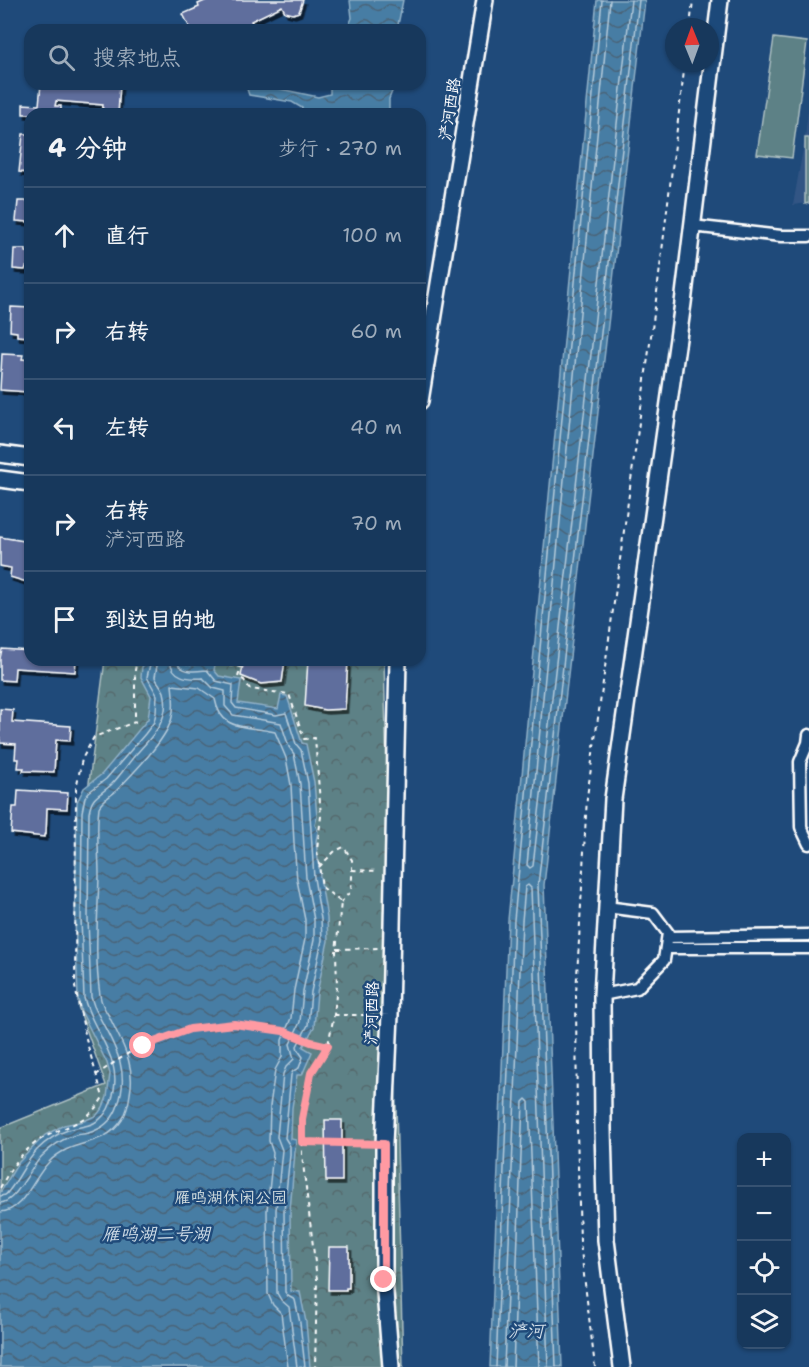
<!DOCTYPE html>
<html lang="zh">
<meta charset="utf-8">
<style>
body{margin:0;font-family:"Shantell Sans","LXGW WenKai TC",sans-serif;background:#244365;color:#f1f3f6}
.controls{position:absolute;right:18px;bottom:18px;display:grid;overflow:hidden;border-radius:12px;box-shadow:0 2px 4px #0004}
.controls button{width:54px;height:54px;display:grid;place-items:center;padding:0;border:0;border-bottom:2px solid #365272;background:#17385c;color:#f1f3f6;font:30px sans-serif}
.compass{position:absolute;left:665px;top:18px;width:54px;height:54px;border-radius:50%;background:#17385c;box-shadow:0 2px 4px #0004;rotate:359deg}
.stop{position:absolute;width:18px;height:18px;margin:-14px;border:4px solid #ff9aa2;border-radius:50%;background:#fff}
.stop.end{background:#ff9aa2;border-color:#fff;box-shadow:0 2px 6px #0008}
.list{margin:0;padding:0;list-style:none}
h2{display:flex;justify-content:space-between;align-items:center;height:78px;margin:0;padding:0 24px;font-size:26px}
h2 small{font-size:20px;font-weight:400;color:#9eacbb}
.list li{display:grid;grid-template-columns:39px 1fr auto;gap:18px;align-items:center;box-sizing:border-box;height:96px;padding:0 24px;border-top:2px solid #365272}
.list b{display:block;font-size:22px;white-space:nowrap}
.list p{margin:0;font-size:20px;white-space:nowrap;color:#9eacbb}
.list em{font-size:20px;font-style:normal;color:#9eacbb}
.icon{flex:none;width:33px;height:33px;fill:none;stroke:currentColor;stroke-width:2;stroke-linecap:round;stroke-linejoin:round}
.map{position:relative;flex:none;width:809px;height:1367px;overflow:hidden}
.search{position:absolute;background:#17385c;box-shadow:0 2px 4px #0004;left:24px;top:24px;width:402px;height:66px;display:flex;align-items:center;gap:15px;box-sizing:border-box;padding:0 21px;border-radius:18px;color:#9eacbb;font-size:22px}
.panel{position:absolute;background:#17385c;box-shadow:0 2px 4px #0004;left:24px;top:108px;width:402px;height:558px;border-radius:18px}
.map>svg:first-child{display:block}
.built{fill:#325584}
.green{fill:#5d8186;stroke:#aec0c2;stroke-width:1.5}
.park{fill:url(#park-crowns);stroke:#aec0c2;stroke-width:1.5}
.water{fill:url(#water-waves);stroke:#91b1c8;stroke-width:1.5}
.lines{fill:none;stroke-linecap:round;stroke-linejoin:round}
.shore{stroke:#b5cbdb;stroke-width:1.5}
.building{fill:#5e6e9d;stroke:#fff;stroke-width:1.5;filter:url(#shadow)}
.street-casing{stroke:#fff;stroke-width:15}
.secondary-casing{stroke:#fff;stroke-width:20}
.path{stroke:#fff;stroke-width:2;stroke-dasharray:4.5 4.5;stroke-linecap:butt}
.street{stroke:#1f4a7a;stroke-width:10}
.secondary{stroke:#1f4a7a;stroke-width:15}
.route{stroke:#ff9aa2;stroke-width:8}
.labels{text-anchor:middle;stroke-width:5;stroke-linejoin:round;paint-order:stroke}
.street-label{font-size:16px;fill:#fff;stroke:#1f4a7a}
.park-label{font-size:16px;fill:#d6e0e1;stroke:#1f4a7a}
.water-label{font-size:18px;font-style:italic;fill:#d1dee8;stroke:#1f4a7a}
</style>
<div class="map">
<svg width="809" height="1367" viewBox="0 0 809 1367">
<defs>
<pattern id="park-crowns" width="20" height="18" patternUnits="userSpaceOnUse" patternTransform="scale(1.5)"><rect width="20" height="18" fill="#5d8186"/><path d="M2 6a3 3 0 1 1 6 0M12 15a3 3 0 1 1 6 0" fill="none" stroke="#55696c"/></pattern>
<pattern id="water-waves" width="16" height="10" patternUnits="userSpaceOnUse" patternTransform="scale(1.5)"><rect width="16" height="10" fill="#477da4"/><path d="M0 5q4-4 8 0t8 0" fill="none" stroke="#4a6478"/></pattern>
<filter id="shadow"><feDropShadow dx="2.5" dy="4" stdDeviation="0" flood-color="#0009"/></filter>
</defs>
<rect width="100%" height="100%" fill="#1f4a7a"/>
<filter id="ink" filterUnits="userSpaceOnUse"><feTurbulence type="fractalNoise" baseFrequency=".0167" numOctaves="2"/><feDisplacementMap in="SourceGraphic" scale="12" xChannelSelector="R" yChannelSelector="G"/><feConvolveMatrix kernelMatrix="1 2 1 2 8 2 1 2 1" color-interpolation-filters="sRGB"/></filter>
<g filter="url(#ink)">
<polygon class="built" points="809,102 809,203 793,205 805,138"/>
<g class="green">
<polygon points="774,38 807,42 792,158 757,154"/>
<polygon points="805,138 809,138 809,203 805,204"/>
</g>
<polygon class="park" points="105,660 384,660 403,1367 0,1367 0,1128 106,1085 78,1006 87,798"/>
<g class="water">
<polygon points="350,0 403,0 397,30 347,30 352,18"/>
<polygon points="597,0 645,0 544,885 562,1367 490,1367 508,920"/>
<polygon points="257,84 318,97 330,94 330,84 395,84 389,99 389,114 302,114 302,108 292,102 249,95 247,89 248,85"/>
<polygon points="146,660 182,660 187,664 194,665 216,660 214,670 219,676 241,680 238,703 278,709 281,695 287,696 302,743 306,744 314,782 317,817 315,825 318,831 316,841 320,877 327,918 328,941 317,993 314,1027 303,1047 312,1052 302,1075 297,1075 292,1108 291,1139 296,1140 290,1211 291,1291 300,1292 306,1322 310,1367 0,1367 0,1193 18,1163 45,1135 64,1125 84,1121 97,1115 103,1107 107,1097 110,1074 107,1063 81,1011 78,999 75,919 77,802 84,788 102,774 148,719 151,696 141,677 142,667"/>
</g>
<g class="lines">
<g class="shore">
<polyline points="610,0 527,865 530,868 533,866 631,0"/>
<path d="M170,660C172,678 188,679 203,678L213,688L225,691V706L233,715L281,723L289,747L294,754L300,784L306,878L314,920V940L303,991L300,1022L290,1044L294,1059L286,1067L283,1074L277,1137L282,1150L276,1210L277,1293L281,1300L289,1307L297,1367"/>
<path d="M178,660L179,666C187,673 197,671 207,670L216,681L233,685L232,703L236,708L276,715L286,713L296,744L301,750L308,783L314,878L321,919L322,940L311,992L308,1025L297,1046L298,1050L303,1057L299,1068L293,1071L291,1075L285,1138L290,1146V1155L284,1211L285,1292L288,1296L295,1300L300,1323L305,1367"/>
<path d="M0,1196C5,1195 5,1196 8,1192C19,1179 25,1163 37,1150C46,1141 56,1134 68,1130C77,1127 86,1127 94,1123C104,1118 108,1111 111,1102C126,1059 94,1036 84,998L81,919L82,812L85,797L89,792L106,779L145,734L154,722L156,713L157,695L147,677L151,660"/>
<path d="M0,1203C16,1202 29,1170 41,1157C51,1147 62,1138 76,1135C82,1134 88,1134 94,1131C106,1126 114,1118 118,1105C132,1066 110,1040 94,1006L91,997L88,919L89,813C92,795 99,796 111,785C121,775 128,763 137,753C153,736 171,718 164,692C162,687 157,682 155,677L158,660"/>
<path d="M0,1212C24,1211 33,1178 49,1162C73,1137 103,1149 122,1120C127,1112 129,1102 130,1094C136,1063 121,1042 109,1016C105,1010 101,1003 100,995C94,956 98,915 99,876C99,854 96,830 99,807C103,799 113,795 119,788C134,772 168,738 172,717C175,706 173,695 172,685L199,688L215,699C221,733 248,725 275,732L286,758L291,785L294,843L297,880L305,920V939L294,990L291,1018L282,1040V1057L275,1070L270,1106L269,1141L273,1153L267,1210L268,1294L273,1305L281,1313L288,1367"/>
<polyline points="496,1367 514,920 602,0"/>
<polyline points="504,1367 522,921 525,887 528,885 531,888 548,1367"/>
<polyline points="513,1367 523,1102 526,1099 529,1102 539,1367"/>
<polyline points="556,1367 538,885 639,0"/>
</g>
</g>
<g class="building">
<polygon points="207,0 303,0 299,12 293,14 285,12 282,6 251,21 253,24 249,26 250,30 191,30 183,14 199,7 198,4"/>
<polygon points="41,84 120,84 118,114 102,114 103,105 56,101 55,106 61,106 61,114 23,114 23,104 39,105"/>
<polygon points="23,134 30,134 30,173 19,172"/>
<polygon points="18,201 30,201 29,222 16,221"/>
<polygon points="14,249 26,249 26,252 30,253 30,267 26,267 25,270 13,269"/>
<polygon points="11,307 30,308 30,337 17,336 17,332 10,331"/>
<polygon points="2,354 23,355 22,359 30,360 28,392 0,390"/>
<polygon points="0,537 30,542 30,583 10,577 11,568 0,566"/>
<polygon points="2,649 30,651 30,660 76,660 75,672 15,668 14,681 0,680 0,658"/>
<polygon points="244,660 285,660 282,682 261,684 241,676"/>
<polygon points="308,660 348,660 345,709 325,710 305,706"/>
<polygon points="0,709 13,710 12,722 71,726 70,741 56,740 54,772 23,771 24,768 18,768 19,759 15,759 16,744 0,743"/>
<polygon points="18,790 68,793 67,809 47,808 46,834 44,835 44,837 11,833 13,807 17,807"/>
<polygon points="325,1120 342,1120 342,1181 326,1181"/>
<polygon points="329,1247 349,1247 349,1288 346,1288 346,1290 328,1290"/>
</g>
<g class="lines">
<g class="street-casing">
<g id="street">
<polyline points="692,226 781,236 809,236"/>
<polyline points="809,735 808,743 800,762 801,827 809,844"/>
<polyline points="668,937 809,935"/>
<polyline points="666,948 809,948"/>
<polyline points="602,995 637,988 664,960 668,933 653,913 606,907"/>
</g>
</g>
<g class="secondary-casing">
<g id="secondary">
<polyline points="420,401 485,0"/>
<polyline points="0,454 30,458"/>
<polyline points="0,479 30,483"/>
<polyline points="391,1367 384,1280 384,1144 390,1015 398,660"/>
<polyline points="622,1367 606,1240 603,1129 602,995 613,799 683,303 720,0"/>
</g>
</g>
<g class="path">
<polyline points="690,27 693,0"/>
<polyline points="225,660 225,665 241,667 238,677 244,680 250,689 289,694 304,739 315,738 321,816 317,850 322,887 341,902 336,952 337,985 334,1015 328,1045 311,1073 302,1119 302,1155 317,1279 315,1367"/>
<polyline points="319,867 335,851 344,847 352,860 352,877 351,891 341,902"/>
<polyline points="352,870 379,871"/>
<polyline points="337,949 379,948"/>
<polyline points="334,1015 376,1015"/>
<path d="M96,1075C111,1065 127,1053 143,1045C187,1025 237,1019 284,1031C299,1036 312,1042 328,1045"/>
<polyline points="302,1142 371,1144"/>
<path d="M0,1188C10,1169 20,1154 38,1141C61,1126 87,1126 103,1097L87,1043L75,987L76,789L82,759L94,737L135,722V670L137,660"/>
<polyline points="595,1367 580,1242 577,1129 576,994 587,797 656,300 685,63"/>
</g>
<use href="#street" class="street"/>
<use href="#secondary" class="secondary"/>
</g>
</g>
<g class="lines" filter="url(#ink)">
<polyline class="route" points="143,1046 190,1029 234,1024 283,1031 311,1042 328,1046 311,1073 302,1119 302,1142 384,1144 384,1280"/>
</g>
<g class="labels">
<g class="street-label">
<text transform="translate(449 109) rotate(-81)" y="6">浐河西路</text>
<text transform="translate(371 1013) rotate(-88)" y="6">浐河西路</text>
</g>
<g class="park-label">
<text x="231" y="1203">雁鸣湖休闲公园</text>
</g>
<g class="water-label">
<text x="156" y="1240">雁鸣湖二号湖</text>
<text x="526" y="1337">浐河</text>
</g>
</g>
</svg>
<div class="controls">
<button>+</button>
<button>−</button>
<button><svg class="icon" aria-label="locate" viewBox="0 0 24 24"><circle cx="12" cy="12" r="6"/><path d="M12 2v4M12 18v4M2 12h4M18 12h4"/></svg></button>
<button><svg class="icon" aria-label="layers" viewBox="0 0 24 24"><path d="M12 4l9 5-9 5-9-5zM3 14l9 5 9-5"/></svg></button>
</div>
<svg class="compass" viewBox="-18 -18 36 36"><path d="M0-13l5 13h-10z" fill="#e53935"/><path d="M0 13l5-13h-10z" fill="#9eacbb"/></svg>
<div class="stop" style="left:143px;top:1046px"></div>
<div class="stop end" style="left:384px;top:1280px"></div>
<div class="search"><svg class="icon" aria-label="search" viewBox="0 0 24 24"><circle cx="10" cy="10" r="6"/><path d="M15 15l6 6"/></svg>搜索地点</div>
<section class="panel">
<h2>4 分钟<small>步行 · 270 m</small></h2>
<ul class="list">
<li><svg class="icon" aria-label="ahead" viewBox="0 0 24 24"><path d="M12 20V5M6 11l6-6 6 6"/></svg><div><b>直行</b></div><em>100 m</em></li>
<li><svg class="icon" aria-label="right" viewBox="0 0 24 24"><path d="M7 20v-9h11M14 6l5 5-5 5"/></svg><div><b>右转</b></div><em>60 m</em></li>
<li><svg class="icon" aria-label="left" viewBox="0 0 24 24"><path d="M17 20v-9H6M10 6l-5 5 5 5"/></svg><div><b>左转</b></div><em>40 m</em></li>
<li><svg class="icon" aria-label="right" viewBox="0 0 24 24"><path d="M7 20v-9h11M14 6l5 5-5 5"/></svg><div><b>右转</b><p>浐河西路</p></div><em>70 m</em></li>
<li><svg class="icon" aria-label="arrive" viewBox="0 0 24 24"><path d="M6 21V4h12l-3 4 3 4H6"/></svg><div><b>到达目的地</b></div></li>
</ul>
</section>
</div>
